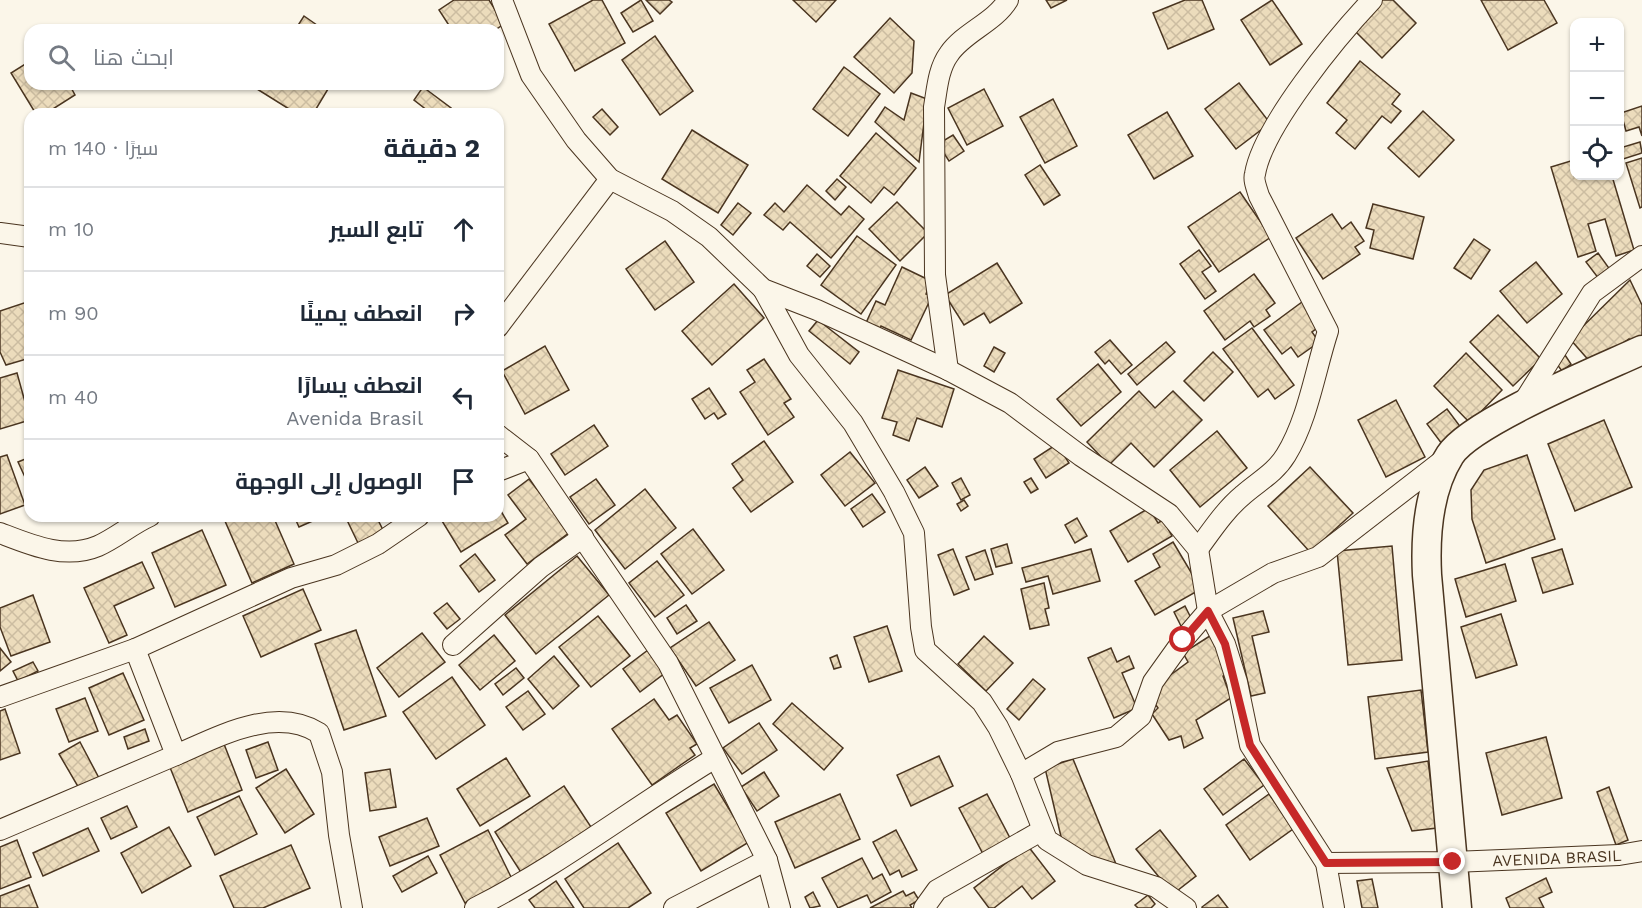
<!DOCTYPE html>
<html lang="ar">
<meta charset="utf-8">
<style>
body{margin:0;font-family:"Work Sans",Cairo,sans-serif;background:#f2f2f3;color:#1f2937;direction:rtl}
.controls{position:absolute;right:18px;top:18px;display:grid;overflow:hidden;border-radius:12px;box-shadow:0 2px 4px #0004}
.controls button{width:54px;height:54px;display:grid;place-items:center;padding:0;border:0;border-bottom:2px solid #e0e1e3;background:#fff;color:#1f2937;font:30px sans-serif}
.stop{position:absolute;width:18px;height:18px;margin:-14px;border:4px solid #c62828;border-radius:50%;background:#fff}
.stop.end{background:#c62828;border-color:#fff;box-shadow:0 2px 6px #0008}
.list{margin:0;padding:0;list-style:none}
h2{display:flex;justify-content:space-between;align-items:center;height:78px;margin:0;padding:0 24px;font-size:26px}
h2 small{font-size:20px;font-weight:400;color:#747a83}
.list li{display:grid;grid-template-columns:39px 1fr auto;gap:18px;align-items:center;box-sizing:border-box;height:84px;padding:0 24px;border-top:2px solid #e0e1e3}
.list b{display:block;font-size:22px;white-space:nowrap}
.list p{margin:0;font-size:20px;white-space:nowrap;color:#747a83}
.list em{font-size:20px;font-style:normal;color:#747a83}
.icon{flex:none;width:33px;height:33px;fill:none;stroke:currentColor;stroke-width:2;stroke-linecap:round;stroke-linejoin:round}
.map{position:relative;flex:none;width:1642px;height:908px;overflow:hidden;direction:ltr}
.search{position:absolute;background:#fff;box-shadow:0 2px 4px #0004;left:24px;top:24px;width:480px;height:66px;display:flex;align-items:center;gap:15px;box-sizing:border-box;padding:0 21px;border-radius:18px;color:#747a83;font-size:22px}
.panel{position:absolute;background:#fff;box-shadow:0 2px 4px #0004;left:24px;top:108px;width:480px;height:414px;border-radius:18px;direction:rtl}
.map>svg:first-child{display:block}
.building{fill:url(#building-cross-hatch);stroke:#4a3520;stroke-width:1.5}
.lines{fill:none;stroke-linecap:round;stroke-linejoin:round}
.street-casing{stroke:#4a3520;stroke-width:22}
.secondary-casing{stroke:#4a3520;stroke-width:31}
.street{stroke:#fbf6e9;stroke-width:20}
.secondary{stroke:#fbf6e9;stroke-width:28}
.route{stroke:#c62828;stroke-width:8}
.labels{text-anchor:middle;stroke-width:4.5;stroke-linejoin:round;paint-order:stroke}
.street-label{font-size:16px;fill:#4a3520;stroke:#fbf6e9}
</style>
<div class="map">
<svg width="1642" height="908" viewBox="0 0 1642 908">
<defs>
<pattern id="building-cross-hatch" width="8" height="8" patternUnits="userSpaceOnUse" patternTransform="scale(1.5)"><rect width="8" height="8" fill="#ecdcbc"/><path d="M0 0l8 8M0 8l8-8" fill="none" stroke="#ccbda1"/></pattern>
</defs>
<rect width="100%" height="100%" fill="#fbf6e9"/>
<g class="building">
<polygon points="454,0 489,0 504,24 495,30 452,30 439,10"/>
<polygon points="593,0 602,0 625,43 575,71 549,24"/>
<polygon points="641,0 653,21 633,32 621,13"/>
<polygon points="646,0 669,0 672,2 660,14"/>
<polygon points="793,0 836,0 816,22"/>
<polygon points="1046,0 1067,0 1051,8"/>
<polygon points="1185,0 1202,0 1214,29 1168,49 1153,13"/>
<polygon points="1272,0 1302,44 1270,65 1241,20"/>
<polygon points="1381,0 1393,0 1416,23 1382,58 1353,29"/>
<polygon points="1481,0 1544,0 1557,23 1508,50"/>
<polygon points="304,16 324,30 295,30"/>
<polygon points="890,18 914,41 912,73 894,93 854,57"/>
<polygon points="655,36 693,91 660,115 622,60"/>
<polygon points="30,61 30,84 69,84 75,95 45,114 36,114 11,73"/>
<polygon points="1360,61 1400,94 1392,104 1401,111 1391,123 1382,116 1355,149 1336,133 1347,120 1327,103"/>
<polygon points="844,67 880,94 848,136 813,109"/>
<polygon points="1239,83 1270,123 1236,149 1205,109"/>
<polygon points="261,84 331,84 313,114 297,114 257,89"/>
<polygon points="423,87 451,108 447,114 432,114 414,100"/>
<polygon points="984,89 1003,126 967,145 948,108"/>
<polygon points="911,93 927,99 919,162 875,122 885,107 904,120"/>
<polygon points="1053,99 1077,146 1045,163 1020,117"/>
<polygon points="1642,106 1642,136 1639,127 1626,131 1621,113"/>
<polygon points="602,109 618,127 610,135 593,117"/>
<polygon points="1423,111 1454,140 1419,177 1388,148"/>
<polygon points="1167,112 1193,156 1154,179 1128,135"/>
<polygon points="692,130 748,165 718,213 662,179"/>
<polygon points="876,133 916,168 894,195 884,187 871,203 840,176"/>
<polygon points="953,135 964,151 949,161 938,144"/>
<polygon points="1640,142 1642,153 1620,160 1620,148"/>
<polygon points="1642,158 1642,207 1640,208 1626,163"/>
<polygon points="1574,160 1574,176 1612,176 1634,250 1616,256 1605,219 1588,224 1596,251 1578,257 1551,167"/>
<polygon points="1040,165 1060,195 1044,205 1025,175"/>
<polygon points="837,179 846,187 835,200 826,191"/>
<polygon points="807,185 841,215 849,206 864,219 831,258 790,222 783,230 764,215 775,203 784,212"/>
<polygon points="1240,192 1271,237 1219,272 1188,227"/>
<polygon points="897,202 928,233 900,261 869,229"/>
<polygon points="738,203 751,213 733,235 721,225"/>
<polygon points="1373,204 1424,217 1413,259 1370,248 1374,230 1366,228"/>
<polygon points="1332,214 1342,229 1351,222 1364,241 1355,247 1360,254 1323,279 1296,238"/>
<polygon points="857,236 896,265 861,314 821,285"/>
<polygon points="1474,239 1490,250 1471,279 1454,268"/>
<polygon points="665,241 694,282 655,310 626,269"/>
<polygon points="1199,250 1211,266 1202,272 1216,291 1205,299 1180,264"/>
<polygon points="1598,253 1611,271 1599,279 1586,262"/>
<polygon points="817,254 830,266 820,277 807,266"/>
<polygon points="1536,262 1562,294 1527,323 1500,291"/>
<polygon points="997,263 1022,303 990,323 984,313 964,325 945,295"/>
<polygon points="902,267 931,281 926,294 932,296 911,340 881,326 879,331 865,325 876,301 885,305"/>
<polygon points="1254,274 1275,303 1266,310 1270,316 1254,327 1250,321 1225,340 1204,311"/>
<polygon points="1630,280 1642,305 1642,337 1630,342 1629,339 1592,364 1570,339"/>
<polygon points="734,284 764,318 712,365 682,331"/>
<polygon points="30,301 30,320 27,321 30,330 30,358 6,365 0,352 0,311"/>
<polygon points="1302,302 1320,326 1312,332 1319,342 1298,357 1291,347 1282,354 1264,330"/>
<polygon points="1498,315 1541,359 1513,386 1470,342"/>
<polygon points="818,320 859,352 850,364 809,331"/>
<polygon points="1252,328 1294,385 1275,399 1268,389 1258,397 1223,349"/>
<polygon points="1110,340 1132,365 1121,374 1109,360 1105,364 1095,352"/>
<polygon points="1166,342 1175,352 1137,385 1128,374"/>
<polygon points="545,346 569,390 525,414 502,371"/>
<polygon points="994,347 1005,353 994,372 984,366"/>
<polygon points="1213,352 1233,372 1204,401 1184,381"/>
<polygon points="1563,352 1571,364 1562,371 1553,359"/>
<polygon points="1466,353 1502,390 1470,423 1434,386"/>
<polygon points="764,359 791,399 784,403 794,417 768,435 740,392 755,382 747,370"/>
<polygon points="1098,364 1121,392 1081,426 1057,399"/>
<polygon points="898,370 954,389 942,427 917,418 909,441 893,435 897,422 882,418"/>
<polygon points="17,373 30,420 0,429 0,378"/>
<polygon points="709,388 726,414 718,419 714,413 705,419 692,399"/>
<polygon points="1139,391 1155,408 1173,391 1202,420 1154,467 1131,443 1109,465 1087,442"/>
<polygon points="1396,400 1425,457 1386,477 1358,420"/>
<polygon points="1447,409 1462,429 1442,444 1427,424"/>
<polygon points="1604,420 1632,487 1575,511 1548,444"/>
<polygon points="594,425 608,446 565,475 551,454"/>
<polygon points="1217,431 1247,468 1200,507 1170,470"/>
<polygon points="764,441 793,482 751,512 733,488 743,480 732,464"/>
<polygon points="1057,444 1069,463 1046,478 1034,459"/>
<polygon points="850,452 875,483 845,506 821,475"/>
<polygon points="7,455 25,505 0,514 0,457"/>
<polygon points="1527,455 1555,539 1486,563 1472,519 1471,490 1484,470"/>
<polygon points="30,457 30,488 18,462"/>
<polygon points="925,467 938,486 919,498 907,480"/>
<polygon points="1310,467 1353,513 1310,552 1268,506"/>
<polygon points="961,478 970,495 961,500 952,483"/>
<polygon points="1031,478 1038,489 1031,493 1024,482"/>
<polygon points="529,479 570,532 527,564 505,535 526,519 508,495"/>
<polygon points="596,479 615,505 589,524 570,497"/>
<polygon points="645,489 676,528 625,569 595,530"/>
<polygon points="872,494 885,512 863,527 851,509"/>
<polygon points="964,500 968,506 961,511 957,504"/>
<polygon points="498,506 508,523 461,552 439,516 498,516"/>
<polygon points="1149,508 1158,523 1163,520 1172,536 1128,562 1110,531"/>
<polygon points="235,516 273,516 294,564 252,583 225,521"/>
<polygon points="294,516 324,516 299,527"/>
<polygon points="345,516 376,516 384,532 359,545"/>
<polygon points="1077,518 1087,536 1075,543 1065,525"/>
<polygon points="693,529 724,570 692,594 661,554"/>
<polygon points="202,530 226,585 175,607 152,553"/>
<polygon points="1173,542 1201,589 1155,615 1135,581 1160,567 1153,554"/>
<polygon points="1007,544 1012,563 996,567 991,549"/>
<polygon points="1392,546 1402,660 1348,665 1337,551"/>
<polygon points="953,549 969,589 954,595 938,555"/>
<polygon points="1091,549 1100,581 1053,594 1048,576 1026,582 1022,568"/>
<polygon points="1562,549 1573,584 1543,593 1532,558"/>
<polygon points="985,550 993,574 975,580 966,557"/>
<polygon points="475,554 495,580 479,592 460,566"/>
<polygon points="577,556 609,595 536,654 505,615"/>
<polygon points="657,561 684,595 655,617 629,583"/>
<polygon points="142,562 154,588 114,606 127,635 109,643 84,588"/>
<polygon points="1505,564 1516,601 1466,617 1455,579"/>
<polygon points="1044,583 1049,608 1045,609 1049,625 1030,629 1021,589"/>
<polygon points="303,589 321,630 261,657 243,616"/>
<polygon points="33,595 50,642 11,656 0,627 0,608"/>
<polygon points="447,603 460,619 447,629 434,613"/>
<polygon points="686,605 697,621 677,634 667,618"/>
<polygon points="1185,606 1193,622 1182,628 1174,612"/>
<polygon points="1263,611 1269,632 1252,636 1265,693 1251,696 1233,618"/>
<polygon points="1501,614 1517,665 1476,678 1461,627"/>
<polygon points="598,616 630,656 591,687 559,647"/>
<polygon points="709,622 735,660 696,686 670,648"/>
<polygon points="887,626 902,671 869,682 854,637"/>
<polygon points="356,630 386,716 344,730 315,644"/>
<polygon points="422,633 445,662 399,697 377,668"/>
<polygon points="1213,634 1227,674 1223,676 1231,698 1196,720 1203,738 1184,748 1181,736 1169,740 1152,714 1158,708 1151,698 1165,679 1188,662 1183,653"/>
<polygon points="494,635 515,661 480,690 459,665"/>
<polygon points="984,636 1013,663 986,691 958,664"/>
<polygon points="0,648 11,662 0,671"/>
<polygon points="1111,648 1117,662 1129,656 1134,668 1122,673 1137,708 1114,718 1088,658"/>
<polygon points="648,650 665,673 640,692 623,669"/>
<polygon points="837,655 841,667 834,669 830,658"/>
<polygon points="554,656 579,686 553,709 528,679"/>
<polygon points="33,662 38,671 18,681 13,671"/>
<polygon points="752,665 771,700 729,723 710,688"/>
<polygon points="516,668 524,678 503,695 495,684"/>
<polygon points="123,673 144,720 109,735 89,688"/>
<polygon points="452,677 485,725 436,759 403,712"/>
<polygon points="1033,679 1045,689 1019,720 1007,709"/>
<polygon points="1421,690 1428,752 1375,759 1368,697"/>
<polygon points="528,691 545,714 523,730 506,707"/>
<polygon points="85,698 98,731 69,742 56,709"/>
<polygon points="654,699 669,720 677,715 697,744 690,748 695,755 652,785 612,729"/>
<polygon points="792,703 843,748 824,770 773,724"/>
<polygon points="5,709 20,753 0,760 0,711"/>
<polygon points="759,723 777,750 742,774 723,748"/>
<polygon points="145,729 149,741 128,749 124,737"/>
<polygon points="1546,737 1562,798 1502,815 1486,753"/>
<polygon points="80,742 100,780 80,790 59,754"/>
<polygon points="268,742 278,770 256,778 246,750"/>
<polygon points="224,744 242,790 188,812 169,765"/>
<polygon points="939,756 953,786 911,806 897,775"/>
<polygon points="506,758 530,796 480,826 457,789"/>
<polygon points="1073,759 1116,864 1089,860 1062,841 1045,768"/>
<polygon points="1244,759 1264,785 1223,815 1204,789"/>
<polygon points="1428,761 1437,828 1412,831 1387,768"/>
<polygon points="286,769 314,814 285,833 256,788"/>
<polygon points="390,769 396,807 370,811 365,773"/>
<polygon points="764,772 779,796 757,811 741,787"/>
<polygon points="714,784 749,842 701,871 666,813"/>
<polygon points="564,786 591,827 522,874 495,832"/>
<polygon points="1609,787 1628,840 1616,845 1597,792"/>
<polygon points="840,794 860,839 795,868 775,822"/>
<polygon points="987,794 1011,840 983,854 959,808"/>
<polygon points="1269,794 1293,829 1250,860 1226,825"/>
<polygon points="239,796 257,834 215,855 197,817"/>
<polygon points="127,806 137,827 111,839 101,818"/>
<polygon points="427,818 439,846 390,866 379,837"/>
<polygon points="169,827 191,866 142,893 121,853"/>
<polygon points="88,828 99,851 43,876 33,853"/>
<polygon points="488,830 512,879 465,903 440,855"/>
<polygon points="896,830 917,870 902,877 899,870 890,875 873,842"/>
<polygon points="1160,830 1196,876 1173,894 1136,849"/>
<polygon points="17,840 31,877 0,889 0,847"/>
<polygon points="618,843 651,893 628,908 584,908 565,879"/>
<polygon points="291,845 310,888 263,908 234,908 220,876"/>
<polygon points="1028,846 1055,881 1032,899 1022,886 994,908 989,908 974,888"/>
<polygon points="428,856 437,873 402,892 393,876"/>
<polygon points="862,858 873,879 882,874 891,892 871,903 867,895 838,908 822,878"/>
<polygon points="1546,878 1552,892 1539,898 1544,908 1510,908 1506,898"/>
<polygon points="1372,879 1378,908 1362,908 1357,881"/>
<polygon points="556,881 574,908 535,908 529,900"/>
<polygon points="29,885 38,908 0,908 0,896"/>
<polygon points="903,891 906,896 914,892 919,900 910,905 912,908 870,908"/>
<polygon points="813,892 820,906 810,908 805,897"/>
<polygon points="1148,895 1155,904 1151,908 1138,908 1135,905"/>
<polygon points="1218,895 1228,908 1202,908 1202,907"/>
</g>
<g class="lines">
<g class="street-casing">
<g id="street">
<polyline points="502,0 531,75 576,140 610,179 672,211 709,237 763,289 817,310 948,370 1010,403 1081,456 1169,514 1198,549 1208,611 1225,644 1237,682 1250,745 1326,863 1334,908"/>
<polyline points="0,233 30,237"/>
<polyline points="763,289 799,355 853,423 894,492 914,533 921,627 925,650 982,702 998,727 1021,774 1047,840 1087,865 1156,887 1186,908"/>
<polyline points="498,327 610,179"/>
<path d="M948,370L935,275L934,107C937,90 938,69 949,54C964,32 994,23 1008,0"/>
<polyline points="1521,406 1592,293 1642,256"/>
<polyline points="498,435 529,459 668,663 767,860 780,908"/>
<polyline points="498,471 529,459"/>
<path d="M0,533C31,545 65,560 98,546C116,538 132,524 150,516"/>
<path d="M1198,549C1212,530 1225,510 1243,495C1259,481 1275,473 1286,455C1308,419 1315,371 1328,331L1259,196C1257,189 1253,180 1255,174C1263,126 1338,36 1372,0"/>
<polyline points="453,645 541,567 583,537"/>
<path d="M135,649L176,755C218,737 275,705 319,733L332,772L339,835L352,908"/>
<polyline points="0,697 135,649 291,578 336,565 378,544 419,516"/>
<polyline points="1021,774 1058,752 1116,737 1141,716 1153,682 1183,640 1208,611 1273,573 1318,557 1446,458"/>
<polyline points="0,830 176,755"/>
<path id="s1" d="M1326,863L1453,862L1619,855L1642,851"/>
<path d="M475,908C560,865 634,807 715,758"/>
<polyline points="674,908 767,860"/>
<polyline points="924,908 937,890 1041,831"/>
</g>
</g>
<g class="secondary-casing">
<path id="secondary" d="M1457,908L1427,575C1425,535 1428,490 1450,455C1471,422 1601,369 1642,350"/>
</g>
<use href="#street" class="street"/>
<use href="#secondary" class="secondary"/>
</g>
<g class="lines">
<polyline class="route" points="1183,640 1208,611 1225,644 1250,745 1326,863 1453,862"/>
</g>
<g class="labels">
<g class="street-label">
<text dy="6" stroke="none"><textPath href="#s1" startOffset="231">AVENIDA BRASIL</textPath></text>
</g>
</g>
</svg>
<div class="controls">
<button>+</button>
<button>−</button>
<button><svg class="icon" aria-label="locate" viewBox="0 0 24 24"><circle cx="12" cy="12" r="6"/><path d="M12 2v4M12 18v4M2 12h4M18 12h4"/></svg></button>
</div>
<div class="stop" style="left:1183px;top:640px"></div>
<div class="stop end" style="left:1453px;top:862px"></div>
<div class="search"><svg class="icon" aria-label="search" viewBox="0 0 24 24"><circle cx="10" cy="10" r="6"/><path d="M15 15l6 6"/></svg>ابحث هنا</div>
<section class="panel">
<h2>2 دقيقة<small>سيرًا · 140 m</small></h2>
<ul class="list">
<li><svg class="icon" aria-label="ahead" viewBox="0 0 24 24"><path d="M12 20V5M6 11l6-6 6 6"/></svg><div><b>تابع السير</b></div><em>10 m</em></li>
<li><svg class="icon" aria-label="right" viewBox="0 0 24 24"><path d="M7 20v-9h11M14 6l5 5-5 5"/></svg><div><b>انعطف يمينًا</b></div><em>90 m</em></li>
<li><svg class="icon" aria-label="left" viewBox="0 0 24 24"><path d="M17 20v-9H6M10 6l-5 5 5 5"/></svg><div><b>انعطف يسارًا</b><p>Avenida Brasil</p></div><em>40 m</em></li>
<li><svg class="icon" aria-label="arrive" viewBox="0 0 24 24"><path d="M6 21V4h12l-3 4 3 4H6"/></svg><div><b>الوصول إلى الوجهة</b></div></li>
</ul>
</section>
</div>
